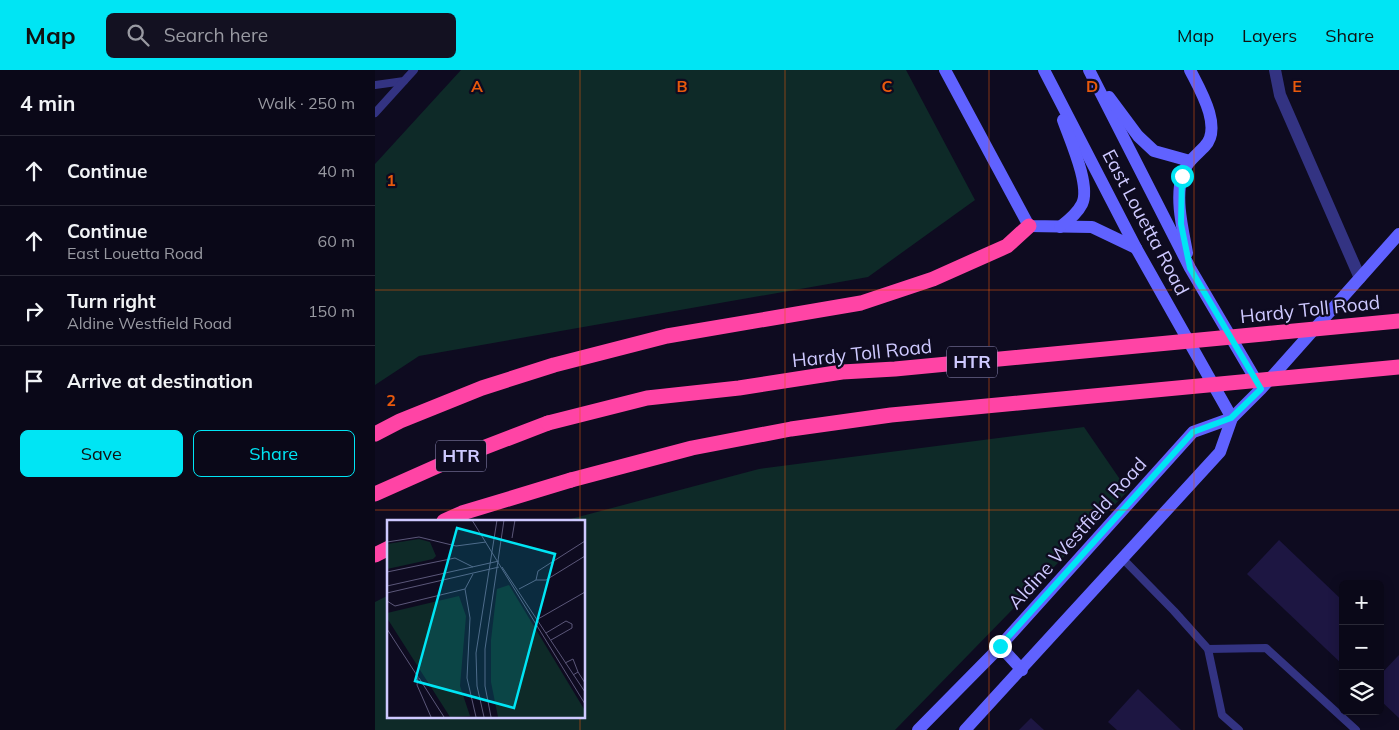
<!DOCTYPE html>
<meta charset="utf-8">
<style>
body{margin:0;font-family:Mulish,sans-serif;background:#131121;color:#f1f3f6}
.controls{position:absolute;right:15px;bottom:15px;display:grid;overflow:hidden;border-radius:8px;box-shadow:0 2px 12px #0003}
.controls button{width:45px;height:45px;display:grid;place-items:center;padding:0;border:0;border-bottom:1px solid #2a2937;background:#0a0818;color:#f1f3f6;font:25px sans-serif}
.stop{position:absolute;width:15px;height:15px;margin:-11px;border:4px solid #00e5f4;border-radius:50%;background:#fff}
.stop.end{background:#00e5f4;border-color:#fff;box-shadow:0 1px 5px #0008}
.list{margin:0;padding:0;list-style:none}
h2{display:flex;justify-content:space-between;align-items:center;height:65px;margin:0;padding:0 20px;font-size:21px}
h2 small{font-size:16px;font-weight:400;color:#999aa2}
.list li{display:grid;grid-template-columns:32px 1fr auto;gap:15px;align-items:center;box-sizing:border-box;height:70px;padding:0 20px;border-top:1px solid #2a2937}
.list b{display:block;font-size:19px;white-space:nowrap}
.list p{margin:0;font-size:16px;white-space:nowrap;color:#999aa2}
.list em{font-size:16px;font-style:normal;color:#999aa2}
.actions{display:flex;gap:10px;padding:15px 20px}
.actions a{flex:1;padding:11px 0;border:1px solid #00e5f4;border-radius:8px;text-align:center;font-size:18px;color:#00e5f4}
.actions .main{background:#00e5f4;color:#111}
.icon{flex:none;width:28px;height:28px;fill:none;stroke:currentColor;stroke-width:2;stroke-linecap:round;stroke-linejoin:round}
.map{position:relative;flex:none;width:1024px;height:660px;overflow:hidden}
header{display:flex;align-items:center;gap:30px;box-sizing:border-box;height:70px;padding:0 25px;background:#00e5f4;color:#111}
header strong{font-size:24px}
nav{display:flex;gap:28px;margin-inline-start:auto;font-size:18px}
.search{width:350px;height:45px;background:#131121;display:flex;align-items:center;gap:12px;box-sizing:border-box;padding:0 18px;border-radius:8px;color:#999aa2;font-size:19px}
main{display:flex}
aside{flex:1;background:#0a0818}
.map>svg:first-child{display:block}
.green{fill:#0e2a28}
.building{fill:#1d1642}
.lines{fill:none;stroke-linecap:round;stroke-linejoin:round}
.service{stroke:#333382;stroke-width:8}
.minor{stroke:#333382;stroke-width:12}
.secondary{stroke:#6062ff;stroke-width:12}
.motorway{stroke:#ff44a5;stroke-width:15}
.motorway-bridge{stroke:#ff44a5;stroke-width:15}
.route{stroke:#00e5f4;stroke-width:6}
.grid{fill:none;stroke:#e8590c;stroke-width:1;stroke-opacity:0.55}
.labels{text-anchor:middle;stroke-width:4.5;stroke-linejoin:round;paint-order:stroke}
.shield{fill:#0e0b20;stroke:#9490bc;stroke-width:1}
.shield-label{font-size:18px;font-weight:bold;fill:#cec9ff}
.street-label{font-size:19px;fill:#cec9ff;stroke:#0e0b20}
.inset-road{fill:none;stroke:#5b5779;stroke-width:1}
.view{fill:#00e5f4;fill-opacity:0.15;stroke:#00e5f4;stroke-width:2.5}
.inset-edge{fill:none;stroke:#cec9ff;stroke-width:2.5}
.grid-label{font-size:16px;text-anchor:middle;font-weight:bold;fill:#e8590c;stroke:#0e0b20;stroke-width:4.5;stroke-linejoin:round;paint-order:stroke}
</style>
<header>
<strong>Map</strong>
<div class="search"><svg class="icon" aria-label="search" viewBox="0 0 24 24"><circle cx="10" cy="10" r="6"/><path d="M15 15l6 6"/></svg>Search here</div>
<nav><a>Map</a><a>Layers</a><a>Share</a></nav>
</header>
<main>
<aside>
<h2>4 min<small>Walk · 250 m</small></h2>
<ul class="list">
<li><svg class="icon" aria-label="ahead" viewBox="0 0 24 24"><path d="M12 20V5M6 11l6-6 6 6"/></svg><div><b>Continue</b></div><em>40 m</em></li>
<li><svg class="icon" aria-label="ahead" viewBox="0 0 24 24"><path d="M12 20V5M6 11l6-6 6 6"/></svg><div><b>Continue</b><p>East Louetta Road</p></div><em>60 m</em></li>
<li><svg class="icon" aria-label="right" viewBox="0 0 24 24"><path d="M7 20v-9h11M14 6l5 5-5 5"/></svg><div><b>Turn right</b><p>Aldine Westfield Road</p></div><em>150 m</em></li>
<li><svg class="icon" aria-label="arrive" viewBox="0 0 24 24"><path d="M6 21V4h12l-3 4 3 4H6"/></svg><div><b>Arrive at destination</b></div></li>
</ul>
<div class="actions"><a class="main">Save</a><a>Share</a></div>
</aside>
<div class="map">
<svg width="1024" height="660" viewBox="0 0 1024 660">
<rect width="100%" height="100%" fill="#0e0b20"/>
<g class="green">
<polygon points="86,0 531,0 600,130 493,207 44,286 0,315 0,94"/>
<polygon points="709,357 753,421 520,660 0,660 0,532 14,525 14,646 209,646 209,451 188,451 384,399"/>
</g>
<g class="building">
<polygon points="904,470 968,531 968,595 872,504"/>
<polygon points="1024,585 1024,648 1005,630 1005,605"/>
<polygon points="763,619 806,660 742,660 733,652"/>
<polygon points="656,648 669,660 644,660"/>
</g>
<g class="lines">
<g class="service">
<polyline points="0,15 29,11 39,0"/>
<polyline points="0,43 29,11"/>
<polyline points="747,488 799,541 833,579 847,645 864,660"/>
<polyline points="833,579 891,578 981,660"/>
</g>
<polyline class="minor" points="900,0 905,25 985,208"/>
<g class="secondary">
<polyline points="570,0 654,156 717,157 761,178"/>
<polyline points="669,0 761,178 857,348"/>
<polyline points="714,0 815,198 885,317"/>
<polyline points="734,27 763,66 779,81 815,91"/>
<path d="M685,157C693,151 702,144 707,134C716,116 695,70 688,50"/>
<path d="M812,183C808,160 800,130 807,106C810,93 822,85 830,76C848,57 824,18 815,0"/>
<polyline points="625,576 647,600"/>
<polyline points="543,660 618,584 818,362 857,348 886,319 1024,164"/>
<polyline points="590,660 845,382 857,348"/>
</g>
<g class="motorway">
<polyline points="0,364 25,351 107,318 179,295 292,266 486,233 558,209 632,176 654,156"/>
<polyline points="0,424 74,391 173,353"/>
<polyline points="69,451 87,443 196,410"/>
<polyline points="0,485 14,478"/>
</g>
<g class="motorway-bridge">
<polyline points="173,353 272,328 364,318 467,302 520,299 1024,251"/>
<polyline points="196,410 317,378 416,359 516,345 1024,297"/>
</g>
</g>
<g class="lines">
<polyline class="route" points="625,576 818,362 856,348 886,319 815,198 806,154 807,106"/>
</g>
<path class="grid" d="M205,0V451M410,0V660M614,0V660M819,0V660M0,220H1024M0,440H1024M205,646V660"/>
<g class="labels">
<g class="shield">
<rect x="572" y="276.5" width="50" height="31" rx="4"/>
<rect x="61" y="370.5" width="50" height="31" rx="4"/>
</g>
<g class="shield-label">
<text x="597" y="298">HTR</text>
<text x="86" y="392">HTR</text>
</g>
<g class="street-label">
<text transform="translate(771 152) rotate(62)" y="7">East Louetta Road</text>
<text transform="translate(935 239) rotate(-6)" y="7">Hardy Toll Road</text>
<text transform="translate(487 283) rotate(-6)" y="7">Hardy Toll Road</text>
<text transform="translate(702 463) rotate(-48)" y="7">Aldine Westfield Road</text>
</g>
</g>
<g transform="translate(12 450)">
<rect width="198" height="198" fill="#0e0b20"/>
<path d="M32,19L43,22L49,36L46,39L0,49V24ZM122,65L197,189V197H111L104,162V120L110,69ZM72,76L79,96L73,166L83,196L63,197L0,98V93Z" fill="#0e2a28"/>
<path class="inset-road" d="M85,0L198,184M125,18L128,0M0,22L32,17L69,26L99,22M115,47L198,172M0,52L68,38L86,47M149,60L151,51L198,21M0,66L112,41M78,69L83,98L80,158L89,197M132,69L149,60H159L198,36M0,73L112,47M0,81L8,86L78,69L86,54M151,99L198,72M0,109L31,157L30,165L44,197M159,113L179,101L185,104V108L164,120M178,143L186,139L191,152M186,155L191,152L198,163M32,158L57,197M97,197L90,166L89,133L110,0M104,197L98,166V129L117,0"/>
<path class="view" d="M70,8L168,34L127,188L28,161Z"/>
<rect width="198" height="198" class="inset-edge"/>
</g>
<g class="grid-label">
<text x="102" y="22">A</text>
<text x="307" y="22">B</text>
<text x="512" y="22">C</text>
<text x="717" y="22">D</text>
<text x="922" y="22">E</text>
<text x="16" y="116">1</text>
<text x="16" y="336">2</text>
</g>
</svg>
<div class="controls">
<button>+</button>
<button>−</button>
<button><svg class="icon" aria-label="layers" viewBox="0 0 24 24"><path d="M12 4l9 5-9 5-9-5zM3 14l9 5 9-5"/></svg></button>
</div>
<div class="stop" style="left:807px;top:106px"></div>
<div class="stop end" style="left:625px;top:576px"></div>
</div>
</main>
